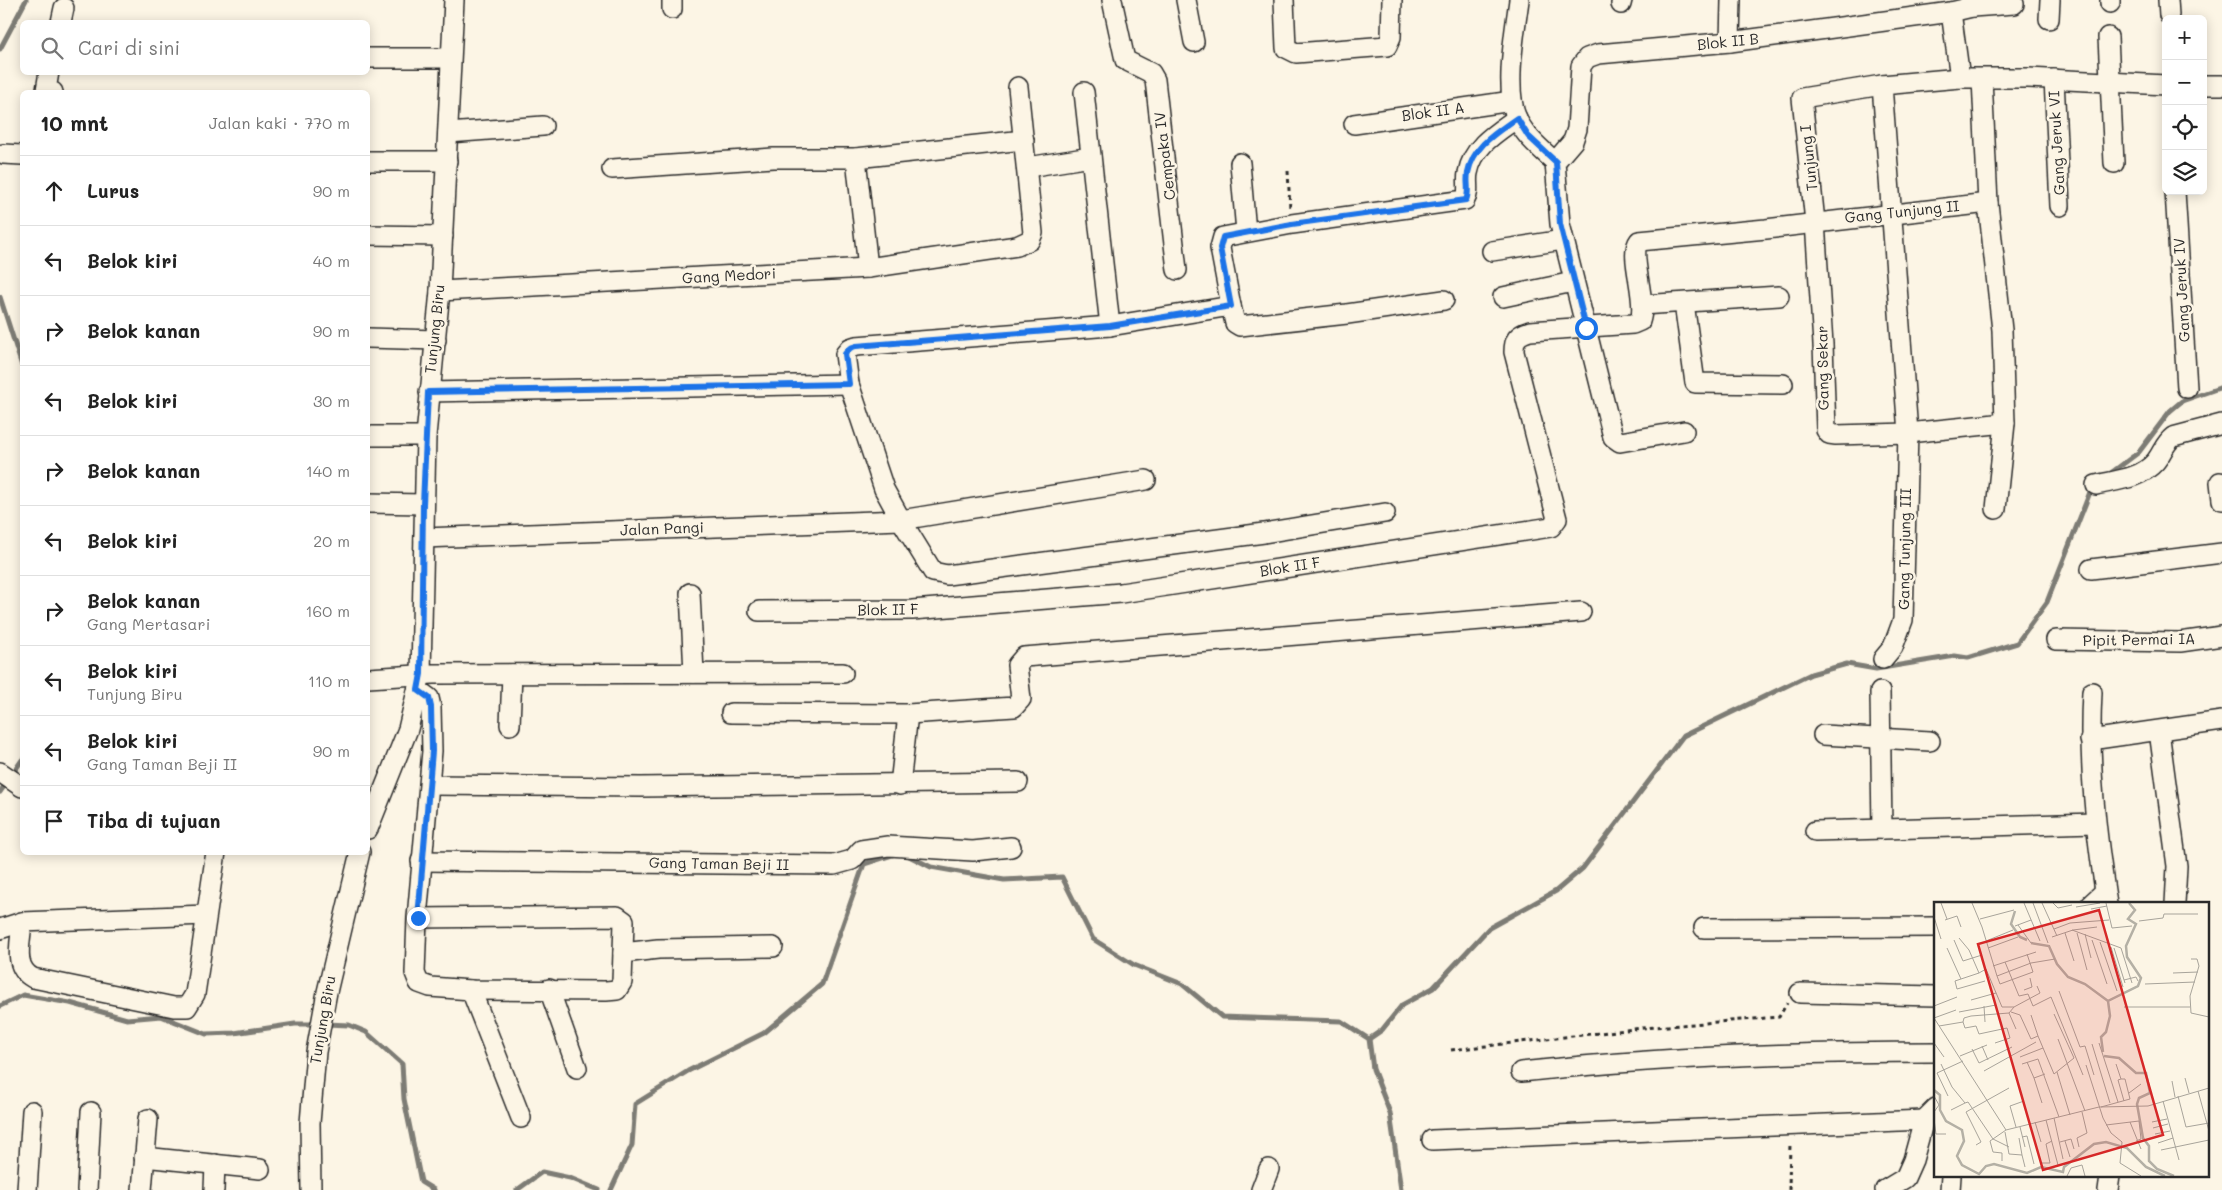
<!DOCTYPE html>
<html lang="id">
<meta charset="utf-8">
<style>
body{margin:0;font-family:Mali,sans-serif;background:#f2f2f2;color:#222}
.controls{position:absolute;right:15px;top:15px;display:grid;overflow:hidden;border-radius:8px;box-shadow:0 2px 12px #0003}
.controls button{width:45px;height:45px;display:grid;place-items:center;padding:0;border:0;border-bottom:1px solid #e0e0e0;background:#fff;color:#222;font:25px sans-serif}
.stop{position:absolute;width:15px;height:15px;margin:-11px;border:4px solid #1a73e8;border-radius:50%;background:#fff}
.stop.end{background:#1a73e8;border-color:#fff;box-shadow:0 1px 5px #0008}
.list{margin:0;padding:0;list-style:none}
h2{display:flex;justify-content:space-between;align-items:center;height:65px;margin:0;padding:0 20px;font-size:21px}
h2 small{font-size:16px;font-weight:400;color:#767676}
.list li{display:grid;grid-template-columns:32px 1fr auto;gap:15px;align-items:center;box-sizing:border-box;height:70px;padding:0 20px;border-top:1px solid #e0e0e0}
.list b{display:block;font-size:19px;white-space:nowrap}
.list p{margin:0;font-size:16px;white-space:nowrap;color:#767676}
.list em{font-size:16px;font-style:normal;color:#767676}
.icon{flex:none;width:28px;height:28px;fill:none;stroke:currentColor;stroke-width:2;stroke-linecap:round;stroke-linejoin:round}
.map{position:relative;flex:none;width:2222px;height:1190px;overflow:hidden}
.search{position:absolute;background:#fff;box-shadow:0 2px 12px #0003;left:20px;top:20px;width:350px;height:55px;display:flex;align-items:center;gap:12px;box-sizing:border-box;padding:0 18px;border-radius:8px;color:#767676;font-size:19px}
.panel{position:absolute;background:#fff;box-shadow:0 2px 12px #0003;left:20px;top:90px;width:350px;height:765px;border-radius:8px}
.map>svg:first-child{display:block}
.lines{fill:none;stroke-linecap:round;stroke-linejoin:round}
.stream{stroke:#7d7b74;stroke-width:5}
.minor-casing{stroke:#2b2b2b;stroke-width:22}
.path{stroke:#2b2b2b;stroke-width:3;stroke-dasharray:4 4;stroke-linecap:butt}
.minor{stroke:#fcf5e5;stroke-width:19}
.route{stroke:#1a73e8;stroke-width:6}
.labels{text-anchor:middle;stroke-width:5;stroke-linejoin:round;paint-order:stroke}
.street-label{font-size:15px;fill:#2b2b2b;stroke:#fcf5e5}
.inset-river{fill:none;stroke:#b4b0a5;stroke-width:2.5}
.inset-road{fill:none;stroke:#a8a49b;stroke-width:1}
.view{fill:#d62828;fill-opacity:0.15;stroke:#d62828;stroke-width:2.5}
.inset-edge{fill:none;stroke:#2b2b2b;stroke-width:2.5}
</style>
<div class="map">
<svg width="2222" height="1190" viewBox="0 0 2222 1190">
<rect width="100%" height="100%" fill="#fcf5e5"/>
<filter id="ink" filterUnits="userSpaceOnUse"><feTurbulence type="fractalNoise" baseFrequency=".02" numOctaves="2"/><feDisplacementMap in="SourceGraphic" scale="10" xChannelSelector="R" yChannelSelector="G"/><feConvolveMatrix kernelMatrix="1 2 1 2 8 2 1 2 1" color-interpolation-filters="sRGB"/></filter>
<g filter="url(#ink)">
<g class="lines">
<g class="stream">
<polyline points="0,49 26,0"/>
<polyline points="0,297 22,366"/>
<polyline points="2107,476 2139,452 2170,411 2182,401 2222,387"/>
<polyline points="0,792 22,760"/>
<polyline points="905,854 931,867 1004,880 1062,877 1093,939 1134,965 1182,984 1222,1017 1341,1021 1369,1039 1373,1069 1390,1113 1401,1190"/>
<polyline points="0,1006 23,995 70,1003 127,1019 161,1016 206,1034 234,1033 295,1024 317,1024"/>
<polyline points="326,1024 349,1025 366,1032 402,1064 404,1099 421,1182 434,1190"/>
<polyline points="1369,1039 1382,1030 1402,1005 1433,988 1489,928 1556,891 1583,868 1683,736 1811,674 1847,664 1876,669 1955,656 1968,658 2017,643 2047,602 2092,487"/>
<polyline points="517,1190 542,1172 570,1178 599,1190"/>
<polyline points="611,1190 632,1145 635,1104 688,1071 764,1033 822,984 864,864 895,854"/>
</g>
<g class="minor-casing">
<g id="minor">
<polyline points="672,0 672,9"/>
<polyline points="1112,0 1125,60 1151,73 1155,80 1177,270"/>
<polyline points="1186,0 1194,42"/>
<polyline points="1284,0 1286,48 1296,53 1387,46 1391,37 1392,0"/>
<path d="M1519,0C1515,31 1504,90 1517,119C1525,136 1541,149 1555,162L1560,224L1613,437L1620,442L1684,431"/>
<polyline points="2110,0 2110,3"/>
<polyline points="2168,0 2169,15"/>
<polyline points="1621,4 1622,0"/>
<polyline points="1972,7 2014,4"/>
<polyline points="1951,12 1960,78"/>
<polyline points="2049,19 2050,0"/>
<polyline points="61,22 64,8"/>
<polyline points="2108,37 2114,163"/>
<polyline points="1730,42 1731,0"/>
<polyline points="368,58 450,58"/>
<polyline points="49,72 46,90 53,92"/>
<polyline points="1982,79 1988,203 2002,330 2005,423 1996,509"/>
<polyline points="2054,79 2060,206"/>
<polyline points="1882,85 1802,98 1815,222 1823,344 1826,430 1829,434 1836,435 1908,433 2005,423"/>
<polyline points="2203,85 2222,85"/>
<polyline points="1084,92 1110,326"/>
<polyline points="1354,124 1512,101"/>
<polyline points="448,133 543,126"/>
<polyline points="3,154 22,155"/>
<polyline points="368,161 447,161"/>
<polyline points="1555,162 1573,141 1577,129 1581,66 1587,58 1598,54 1730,42 1951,12 1972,7 1970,0"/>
<polyline points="1240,163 1246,232"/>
<polyline points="1028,167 1091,157"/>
<polyline points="612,169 773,158 856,158"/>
<polyline points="2175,191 2187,388"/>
<polyline points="368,235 443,236"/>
<polyline points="1492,251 1563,240"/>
<polyline points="868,268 856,158 1024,140"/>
<polyline points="440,291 868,268 1017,246 1030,240 1033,233 1018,87"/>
<polyline points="1503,297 1573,282"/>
<polyline points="1684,303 1695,383 1783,384"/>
<polyline points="1642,305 1779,296"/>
<polyline points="1231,306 1235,323 1240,326 1347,314 1444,300"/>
<polyline points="368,338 436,340"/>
<polyline points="429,392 849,384"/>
<polyline points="368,436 426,436"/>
<polyline points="2220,482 2222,500"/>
<path d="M2096,485C2117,480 2140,479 2155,462C2162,454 2164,444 2173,437L2222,424"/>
<polyline points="368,503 423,504"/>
<path d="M1385,513L1264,533L947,575L933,572L901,520L884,489L849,384L845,354L850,348L856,346L1110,326L1231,306L1220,248L1223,237L1292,224L1465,200C1470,192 1466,182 1468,173C1473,146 1496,133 1517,118"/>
<polyline points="424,538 901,520 1146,480"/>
<polyline points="2091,569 2222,553"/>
<polyline points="690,593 694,673"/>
<path d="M759,611L912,610L1121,593L1551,527L1557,519L1514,352C1514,339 1517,335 1530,331L1633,324L1640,321C1648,300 1628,255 1639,241L1766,229L1988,203"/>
<polyline points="2056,640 2180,642 2222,636"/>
<polyline points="1883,659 1893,647 1903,620 1908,433 1882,85 1960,78 2028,78 2166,85"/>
<polyline points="368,678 433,674 843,673"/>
<polyline points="1880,692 1882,829"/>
<path d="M2092,692C2088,764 2096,833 2107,904"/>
<polyline points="731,713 908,714 1014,707 1021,699 1017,665 1024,657 1581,612"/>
<polyline points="510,725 512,674"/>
<polyline points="2159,731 2177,866 2175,904"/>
<polyline points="1823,735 1930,741"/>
<polyline points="2090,740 2222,721"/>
<polyline points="0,772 22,787"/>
<polyline points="430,785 641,787 1018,782"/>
<polyline points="900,785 908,714"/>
<polyline points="368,829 408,729 421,674 426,436 440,291 454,0"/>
<polyline points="1815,831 2095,823"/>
<polyline points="421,861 834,865 852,860 861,850 888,846 973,851 1011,847"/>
<polyline points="2091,904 2104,892"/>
<polyline points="417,918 617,916 624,921 622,982 617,990 606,991 471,990 430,987 419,983 415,973 417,918 432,751 431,707 429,698 418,690"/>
<path d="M22,922C21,942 12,967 33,978L174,1007H187L195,994L216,852"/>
<polyline points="1704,928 1936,927"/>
<polyline points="0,929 22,922 206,915"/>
<polyline points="623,953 658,949 773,947"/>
<polyline points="549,989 577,1068"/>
<polyline points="471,990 521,1118"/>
<polyline points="1800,993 1936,996"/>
<path d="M1521,1072C1658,1057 1797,1052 1936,1052"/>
<polyline points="1432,1140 1924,1120"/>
<polyline points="144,1157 260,1169"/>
<polyline points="27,1190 32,1111"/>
<polyline points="87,1190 91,1112"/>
<polyline points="142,1190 148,1119"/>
<polyline points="214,1190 215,1164"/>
<polyline points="311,1190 310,1123 316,1052 327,992 360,852"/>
<polyline points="1261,1190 1269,1169"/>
<polyline points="1885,1190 1905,1178 1913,1160 1924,1120 1936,1108"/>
<polyline points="1950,1190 1951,1176"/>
<polyline points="2108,1190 2110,1176"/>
</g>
</g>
<g class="path">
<polyline points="1288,171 1290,209"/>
<polyline points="1451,1050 1643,1028 1779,1017 1787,1003"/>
<polyline points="1789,1190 1790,1142"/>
</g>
<use href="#minor" class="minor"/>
</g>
</g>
<g class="lines" filter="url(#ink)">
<path class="route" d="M418,918L432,751L431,707L429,698L418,690L421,674L423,504L428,392L849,384L845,354L850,348L856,346L1110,326L1231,306L1220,248L1223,237L1292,224L1466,200C1470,192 1466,182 1468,173C1473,146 1496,133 1517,118L1528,136L1556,162L1560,224L1586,328"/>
</g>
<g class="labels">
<g class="street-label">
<text transform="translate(1728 42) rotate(-6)" y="5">Blok II B</text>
<text transform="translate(1433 112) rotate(-8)" y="5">Blok II A</text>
<text transform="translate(2057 143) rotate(-93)" y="5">Gang Jeruk VI</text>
<text transform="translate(1165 156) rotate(-97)" y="5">Cempaka IV</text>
<text transform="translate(1809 158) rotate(-96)" y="5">Tunjung I</text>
<text transform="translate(1902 212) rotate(-6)" y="5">Gang Tunjung II</text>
<text transform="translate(729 276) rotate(-3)" y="5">Gang Medori</text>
<text transform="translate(2182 290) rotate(-93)" y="5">Gang Jeruk IV</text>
<text transform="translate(435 329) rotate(-84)" y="5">Tunjung Biru</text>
<text transform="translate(1823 368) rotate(-91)" y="5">Gang Sekar</text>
<text transform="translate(662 529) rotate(-2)" y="5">Jalan Pangi</text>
<text transform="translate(1905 549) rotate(-89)" y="5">Gang Tunjung III</text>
<text transform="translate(1290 567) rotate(-9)" y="5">Blok II F</text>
<text transform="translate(888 610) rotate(-1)" y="5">Blok II F</text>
<text transform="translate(2139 640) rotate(-1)" y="5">Pipit Permai IA</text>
<text transform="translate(719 864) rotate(1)" y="5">Gang Taman Beji II</text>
<text transform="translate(323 1020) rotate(-80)" y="5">Tunjung Biru</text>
</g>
</g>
<g transform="translate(1934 902)">
<rect width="275" height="275" fill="#fcf5e5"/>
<path class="inset-river" d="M81,9L77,22L86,35L93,38M97,41L115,44L123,62L134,75L151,82L174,99M169,150L167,135L172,130L176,114L174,99L204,84L207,76L193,55L192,44L202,22L194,17L201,8L195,1M170,154L185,156L202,171H212L216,191L205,196L203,202L209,236L215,244V259L223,267L240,274M0,188L6,193V208L12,219L28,228L30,239L23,254L28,263L45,272L52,264L60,262L93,271L107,265L129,270L130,265L160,242L172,240L193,246L212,265L231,274"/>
<path class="inset-road" d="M7,1L13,17M38,1L48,25L63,74L97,61L121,57M90,1L106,39M99,1L114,41M108,1L123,34M119,1L124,6L138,3M172,1L178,26L198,24M142,5L166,1M157,7L173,4M0,15L7,37M46,17L80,8M11,18L23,14L27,25M205,19L229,16L230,12H264M84,23L97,41M81,24L97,18M120,27L136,21L175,18M138,28L187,46L198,81M131,31L140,59M143,31L153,68M151,32L157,56M118,35L139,28L163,25M25,36L35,48L45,71L52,67L68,105H80M20,38L29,59L48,53M158,38L173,82M52,39L79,28M166,40L183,89M177,45L189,85M13,46L27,77M54,46L84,35M180,46L191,81M257,57H263L265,64L256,94L257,111L275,115M71,60L85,94L94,92L99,104L117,95L149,173M59,64L102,50M45,71L21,79L23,87L51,79M239,71L264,70M63,74L66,82L99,70L93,52M190,78L202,75L204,79M211,82L261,80M90,88L98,85L96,76M125,89L146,145L151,144L160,173M37,98L62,91M0,104L23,95M50,104L51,120M190,105H256M25,110L62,103M77,110L86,113L97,137L104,134L120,172L140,156L120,112M75,111L82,127M97,113L104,134M0,116L72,228M0,116L22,108M29,120L31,126L42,124L45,132L73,126L76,136L61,141M5,124L29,120L30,116L37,114L75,111L80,105L106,91L103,84M124,137L151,209M0,141L10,155M165,141L184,200M158,142L176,201M48,144L54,158M38,147L45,161L78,145M26,154L53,143M86,155L109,146M93,160L100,176L111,172M7,162L18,185L31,201L34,200L59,237L75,245M88,162L104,157L125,215M182,162L187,177M152,163L169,216L177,231L188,240L186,261L207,274M50,169L102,140M123,170L136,213M100,176L108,201M251,176L255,191M187,177L184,178L190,199M238,179L241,195M264,189L275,229M195,191L207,182M0,194L5,203L0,210M14,194L3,171L29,159M244,194L252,225L275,221M229,199L245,258M167,205L196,197L191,177H187M17,208L31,201M120,216L129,257M0,217L2,232H12M112,218L124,263M101,220L107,240M196,220L207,247M218,220L233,217M172,223L205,219L207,237L202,239M82,225L76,204L90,199M86,225L91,245M219,226L234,222M71,230L75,252L88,253L91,265M221,232L236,229M88,235L93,234L100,262M85,236L88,253M131,239L136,255M126,240L137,237L140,247M224,241L239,236M42,243L47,240L32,210L75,186M145,245L143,236L153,231L148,210M227,248L275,238M68,259V251L59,250L56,239L72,228L165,205L214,204L275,186M108,261H116L112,242L118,239M133,274L137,266L148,263L151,274"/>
<path class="view" d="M165,8L229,233L109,268L44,42Z"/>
<rect width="275" height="275" class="inset-edge"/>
</g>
</svg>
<div class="controls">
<button>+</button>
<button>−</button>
<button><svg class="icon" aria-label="locate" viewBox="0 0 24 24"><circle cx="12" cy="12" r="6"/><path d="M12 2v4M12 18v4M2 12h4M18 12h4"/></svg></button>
<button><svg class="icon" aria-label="layers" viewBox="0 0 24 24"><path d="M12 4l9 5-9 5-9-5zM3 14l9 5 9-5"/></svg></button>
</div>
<div class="stop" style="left:1586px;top:328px"></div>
<div class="stop end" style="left:418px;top:918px"></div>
<div class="search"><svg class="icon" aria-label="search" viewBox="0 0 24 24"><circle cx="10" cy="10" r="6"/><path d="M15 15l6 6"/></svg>Cari di sini</div>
<section class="panel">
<h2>10 mnt<small>Jalan kaki · 770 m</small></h2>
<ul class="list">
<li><svg class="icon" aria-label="ahead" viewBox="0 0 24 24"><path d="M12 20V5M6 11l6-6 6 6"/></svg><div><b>Lurus</b></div><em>90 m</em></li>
<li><svg class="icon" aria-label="left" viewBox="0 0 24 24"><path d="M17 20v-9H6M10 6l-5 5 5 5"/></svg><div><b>Belok kiri</b></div><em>40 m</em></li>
<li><svg class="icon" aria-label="right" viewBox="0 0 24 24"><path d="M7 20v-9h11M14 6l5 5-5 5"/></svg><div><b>Belok kanan</b></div><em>90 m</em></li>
<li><svg class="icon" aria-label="left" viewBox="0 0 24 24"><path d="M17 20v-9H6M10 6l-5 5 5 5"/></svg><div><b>Belok kiri</b></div><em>30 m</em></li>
<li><svg class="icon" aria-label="right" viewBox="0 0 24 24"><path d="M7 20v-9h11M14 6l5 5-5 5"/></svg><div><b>Belok kanan</b></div><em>140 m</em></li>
<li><svg class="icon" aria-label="left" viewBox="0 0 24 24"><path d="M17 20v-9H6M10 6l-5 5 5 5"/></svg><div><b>Belok kiri</b></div><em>20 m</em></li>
<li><svg class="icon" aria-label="right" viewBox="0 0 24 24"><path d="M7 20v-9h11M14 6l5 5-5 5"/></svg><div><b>Belok kanan</b><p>Gang Mertasari</p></div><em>160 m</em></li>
<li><svg class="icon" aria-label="left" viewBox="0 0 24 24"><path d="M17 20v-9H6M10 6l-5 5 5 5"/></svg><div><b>Belok kiri</b><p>Tunjung Biru</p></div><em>110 m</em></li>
<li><svg class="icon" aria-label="left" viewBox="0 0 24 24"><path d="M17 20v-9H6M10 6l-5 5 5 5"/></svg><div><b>Belok kiri</b><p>Gang Taman Beji II</p></div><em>90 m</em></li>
<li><svg class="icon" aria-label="arrive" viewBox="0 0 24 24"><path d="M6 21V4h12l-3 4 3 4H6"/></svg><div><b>Tiba di tujuan</b></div></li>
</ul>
</section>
</div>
